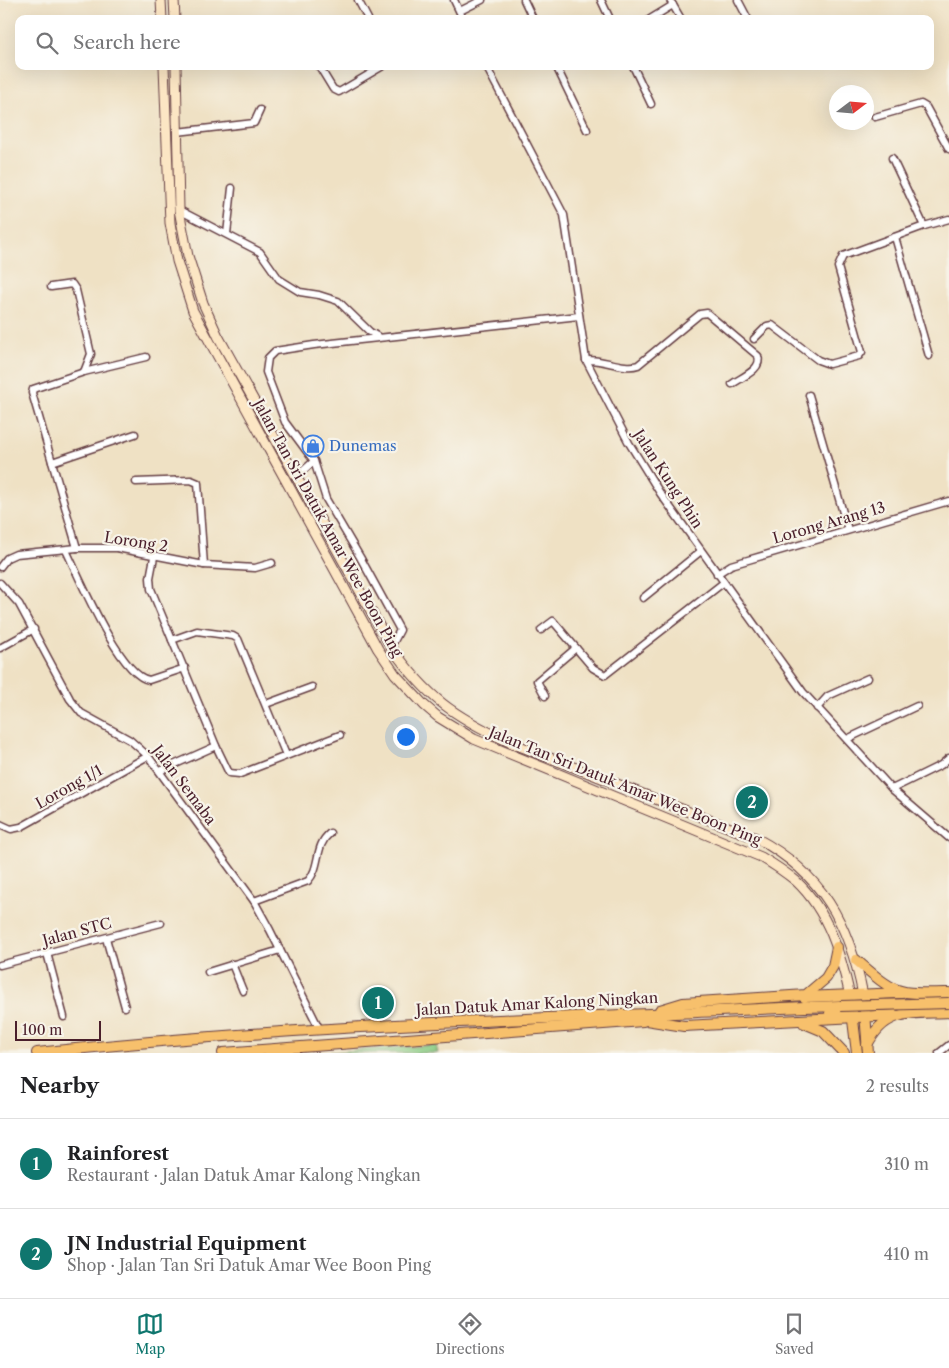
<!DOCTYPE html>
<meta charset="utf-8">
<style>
body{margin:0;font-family:"Libre Caslon Text",serif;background:#f2f2f2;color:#202124}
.compass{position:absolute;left:829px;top:85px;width:45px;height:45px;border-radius:50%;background:#fff;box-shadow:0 5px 20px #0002;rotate:74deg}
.scale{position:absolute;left:15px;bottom:12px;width:86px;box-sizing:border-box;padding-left:5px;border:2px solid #4a1f2b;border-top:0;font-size:14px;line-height:18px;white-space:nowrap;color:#4a1f2b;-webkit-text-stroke:4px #f7f3e8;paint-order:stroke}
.you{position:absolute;left:405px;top:736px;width:18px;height:18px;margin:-12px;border:4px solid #fff;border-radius:50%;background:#1a73e8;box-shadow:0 0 0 8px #1a73e833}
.badge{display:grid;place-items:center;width:32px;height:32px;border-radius:50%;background:#0f766e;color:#fff;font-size:16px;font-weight:700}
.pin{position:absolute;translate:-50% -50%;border:2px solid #fff;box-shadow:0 1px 5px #0006}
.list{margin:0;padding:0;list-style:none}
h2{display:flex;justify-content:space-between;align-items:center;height:65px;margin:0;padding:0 20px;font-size:21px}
h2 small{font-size:16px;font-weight:400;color:#757577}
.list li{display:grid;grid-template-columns:32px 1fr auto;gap:15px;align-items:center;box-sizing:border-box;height:90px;padding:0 20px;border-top:1px solid #e0e0e0}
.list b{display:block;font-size:19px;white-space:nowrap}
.list p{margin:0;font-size:16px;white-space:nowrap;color:#757577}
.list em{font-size:16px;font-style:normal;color:#757577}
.icon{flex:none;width:28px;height:28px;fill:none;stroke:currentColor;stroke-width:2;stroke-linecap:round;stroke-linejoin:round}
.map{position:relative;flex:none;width:949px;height:1053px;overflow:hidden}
.search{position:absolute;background:#fff;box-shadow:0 5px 20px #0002;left:15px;right:15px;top:15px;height:55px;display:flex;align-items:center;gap:12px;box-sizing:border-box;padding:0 18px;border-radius:10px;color:#757577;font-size:19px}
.sheet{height:245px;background:#fff}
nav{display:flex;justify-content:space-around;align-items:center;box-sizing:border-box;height:70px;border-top:1px solid #e0e0e0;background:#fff;font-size:14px;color:#757577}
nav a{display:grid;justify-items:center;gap:2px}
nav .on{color:#0f766e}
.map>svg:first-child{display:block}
.green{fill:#89cc84;stroke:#6a7658}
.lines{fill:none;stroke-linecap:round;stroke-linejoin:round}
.minor-casing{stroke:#633c42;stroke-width:9}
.secondary-casing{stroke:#633c42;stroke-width:11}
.trunk-casing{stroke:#633c42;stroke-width:12}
.minor{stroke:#fff;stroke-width:6}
.secondary{stroke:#fce6c4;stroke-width:9}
.trunk{stroke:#f7c06c;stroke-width:10}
.trunk-bridge-casing{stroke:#633c42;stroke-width:12;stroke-linecap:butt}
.trunk-bridge{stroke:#f7c06c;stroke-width:10}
.labels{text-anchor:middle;stroke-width:4.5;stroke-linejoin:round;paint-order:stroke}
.shop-label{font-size:15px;fill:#366cbe;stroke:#f7f3e8;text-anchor:start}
.street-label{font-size:15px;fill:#4a1f2b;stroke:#f7f3e8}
</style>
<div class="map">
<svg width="949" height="1053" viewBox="0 0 949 1053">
<rect width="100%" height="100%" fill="#f7f3e8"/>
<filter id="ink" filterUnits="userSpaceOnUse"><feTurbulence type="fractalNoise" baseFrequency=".02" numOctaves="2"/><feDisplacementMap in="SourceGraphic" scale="10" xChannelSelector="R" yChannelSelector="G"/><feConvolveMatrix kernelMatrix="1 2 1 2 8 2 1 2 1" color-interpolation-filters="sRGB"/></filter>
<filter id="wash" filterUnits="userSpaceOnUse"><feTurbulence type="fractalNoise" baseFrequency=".0096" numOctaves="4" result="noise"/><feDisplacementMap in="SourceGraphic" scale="20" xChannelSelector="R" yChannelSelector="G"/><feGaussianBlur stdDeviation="1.12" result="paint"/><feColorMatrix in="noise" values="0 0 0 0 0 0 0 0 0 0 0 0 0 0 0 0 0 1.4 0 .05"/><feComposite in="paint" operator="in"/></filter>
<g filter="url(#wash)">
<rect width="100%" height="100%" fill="#efe1c4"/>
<polygon class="green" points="436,1045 438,1053 313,1053"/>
</g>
<g filter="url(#ink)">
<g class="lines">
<g class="minor-casing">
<g id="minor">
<polyline points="358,0 368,19"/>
<polyline points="454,0 463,19"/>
<polyline points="524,0 533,19"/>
<polyline points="601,0 610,19"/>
<polyline points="670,0 681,19"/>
<polyline points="738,0 748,19"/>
<polyline points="460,11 482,0"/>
<polyline points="650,19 673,5"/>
<polyline points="319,66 333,89 339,92 383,66"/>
<polyline points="486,66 564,215 586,360 629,443 660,493 803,692 892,789 949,838"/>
<polyline points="556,66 587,130"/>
<polyline points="633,66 651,104"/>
<polyline points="875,117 921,104 926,107 949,149"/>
<polyline points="177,132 254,123 260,110"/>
<polyline points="892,158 924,226"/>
<polyline points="179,210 260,252 279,279 300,292 319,295 338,301 370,332 377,336"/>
<polyline points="227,234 232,188"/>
<polyline points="895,237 929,356"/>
<polyline points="51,287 72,284 76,290 91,354 84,372"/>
<polyline points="754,339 767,326 772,325 818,360 829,364 859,356 862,352 838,267 843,256 924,226 949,219"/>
<path d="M586,360C604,359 624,370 638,365L700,314L707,313L758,356C763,369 742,377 732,384"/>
<polyline points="809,395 848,530"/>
<polyline points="52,462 135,434"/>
<polyline points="297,476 314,461"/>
<polyline points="136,482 191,480 198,483 204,565"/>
<polyline points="77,548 32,393 33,389 84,372 146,357"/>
<path d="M66,550C79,577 120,676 149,680L185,668"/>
<polyline points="154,557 150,578 151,589 216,746 229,773 240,774 340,735"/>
<polyline points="0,567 7,558 16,554 77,548 117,548 204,565 255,568 272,563"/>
<polyline points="717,574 731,565 748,560 949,501"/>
<polyline points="0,583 19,604 70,699 81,713 130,740 148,756 254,901 270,930 320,1030"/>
<polyline points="643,598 701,551"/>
<polyline points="541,630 553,621 593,668 605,675 723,583"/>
<polyline points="172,640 197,631 233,636 238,639 286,755"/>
<polyline points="391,647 400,630 360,557 326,499 314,461 285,422 266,372 268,358 275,351 314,345 579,316"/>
<polyline points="0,648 34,629"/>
<polyline points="545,696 537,681 576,648"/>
<polyline points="266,704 312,687"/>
<polyline points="817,708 828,696 868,678"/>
<polyline points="847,739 917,706"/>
<polyline points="160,771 216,746"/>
<polyline points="892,789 941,765 949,758"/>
<polyline points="0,824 11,829 21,827 148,756"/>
<path d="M254,901L308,881C321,867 314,846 330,833"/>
<polyline points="106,938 125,1007"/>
<polyline points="47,953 64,1017"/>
<polyline points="232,964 243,991"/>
<polyline points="0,965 161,923"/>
<polyline points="208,972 280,950"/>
<polyline points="939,1053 949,1045"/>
</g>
</g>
<g class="secondary-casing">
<g id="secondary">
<polyline points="161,0 162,19"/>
<polyline points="174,0 175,19"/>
<path d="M164,66L170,223L177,261L193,311L378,649L395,674L424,705L438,717L474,739L761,857C773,864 785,872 796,881C828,911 841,955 850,996"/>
<path d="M176,66L179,210L188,256L203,303L218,336L391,647C428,698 452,715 509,742L756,838C822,873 849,923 863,995"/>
</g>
</g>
<g class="trunk-casing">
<g id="trunk">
<path d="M856,960C897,995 895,994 949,993"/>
<polyline points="804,997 902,993"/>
<polyline points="660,1010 683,1003 806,995 826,978 833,966 837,947"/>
<polyline points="852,1012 857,1053"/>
<polyline points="865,1012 868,1053"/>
<polyline points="830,1013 852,1012"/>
<polyline points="646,1020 684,1026 895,1015"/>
<polyline points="804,1023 823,1031 844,1053"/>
<path d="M867,1045C886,1007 913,1014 949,1012"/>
<path d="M37,1053C248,1030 461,1021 674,1013C729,1011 784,1007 840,1006"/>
<polyline points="223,1053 643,1021"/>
</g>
</g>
<use href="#minor" class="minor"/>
<use href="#secondary" class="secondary"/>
<use href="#trunk" class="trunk"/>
<g class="trunk-bridge-casing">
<polyline id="trunk-bridge" points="840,1006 949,1003"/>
</g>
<use href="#trunk-bridge" class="trunk-bridge"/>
</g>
</g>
<defs>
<g id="shop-ring" transform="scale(1.125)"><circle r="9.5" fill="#f7f3e8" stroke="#3f7fe0" stroke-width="1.5"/><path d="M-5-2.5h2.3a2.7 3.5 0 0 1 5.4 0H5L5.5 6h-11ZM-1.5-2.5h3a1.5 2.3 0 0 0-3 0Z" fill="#3f7fe0"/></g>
</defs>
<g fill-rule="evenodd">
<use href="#shop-ring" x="313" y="446"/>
</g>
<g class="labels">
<g class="shop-label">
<text x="329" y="451">Dunemas</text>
</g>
<g class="street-label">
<text transform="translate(668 479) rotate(57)" y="5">Jalan Kung Phin</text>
<text transform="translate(829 523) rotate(-16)" y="5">Lorong Arang 13</text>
<text transform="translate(328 528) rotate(61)" y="5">Jalan Tan Sri Datuk Amar Wee Boon Ping</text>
<text transform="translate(136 542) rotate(9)" y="5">Lorong 2</text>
<text transform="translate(184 785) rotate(53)" y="5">Jalan Semaba</text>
<text transform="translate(625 786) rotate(22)" y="5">Jalan Tan Sri Datuk Amar Wee Boon Ping</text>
<text transform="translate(69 787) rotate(-29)" y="5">Lorong 1/1</text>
<text transform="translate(77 932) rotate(-15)" y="5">Jalan STC</text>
<text transform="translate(537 1004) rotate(-3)" y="5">Jalan Datuk Amar Kalong Ningkan</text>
</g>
</g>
</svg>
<svg class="compass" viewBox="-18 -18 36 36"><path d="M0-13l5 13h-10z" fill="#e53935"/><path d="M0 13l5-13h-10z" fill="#757577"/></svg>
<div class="scale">100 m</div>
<div class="you"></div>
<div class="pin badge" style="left:378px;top:1003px">1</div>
<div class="pin badge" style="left:752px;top:802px">2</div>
<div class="search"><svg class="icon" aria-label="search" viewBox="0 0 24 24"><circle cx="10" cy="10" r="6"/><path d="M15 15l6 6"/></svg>Search here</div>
</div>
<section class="sheet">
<h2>Nearby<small>2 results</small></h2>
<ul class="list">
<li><span class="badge">1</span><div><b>Rainforest</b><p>Restaurant · Jalan Datuk Amar Kalong Ningkan</p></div><em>310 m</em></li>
<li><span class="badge">2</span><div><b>JN Industrial Equipment</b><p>Shop · Jalan Tan Sri Datuk Amar Wee Boon Ping</p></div><em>410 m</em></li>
</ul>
</section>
<nav>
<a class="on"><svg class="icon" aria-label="map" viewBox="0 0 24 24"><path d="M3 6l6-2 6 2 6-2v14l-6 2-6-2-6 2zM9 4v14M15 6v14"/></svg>Map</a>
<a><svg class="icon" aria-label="directions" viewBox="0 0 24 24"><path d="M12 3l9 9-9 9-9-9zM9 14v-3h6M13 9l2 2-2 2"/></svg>Directions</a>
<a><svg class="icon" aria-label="saved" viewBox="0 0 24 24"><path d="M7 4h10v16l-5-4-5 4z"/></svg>Saved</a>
</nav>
